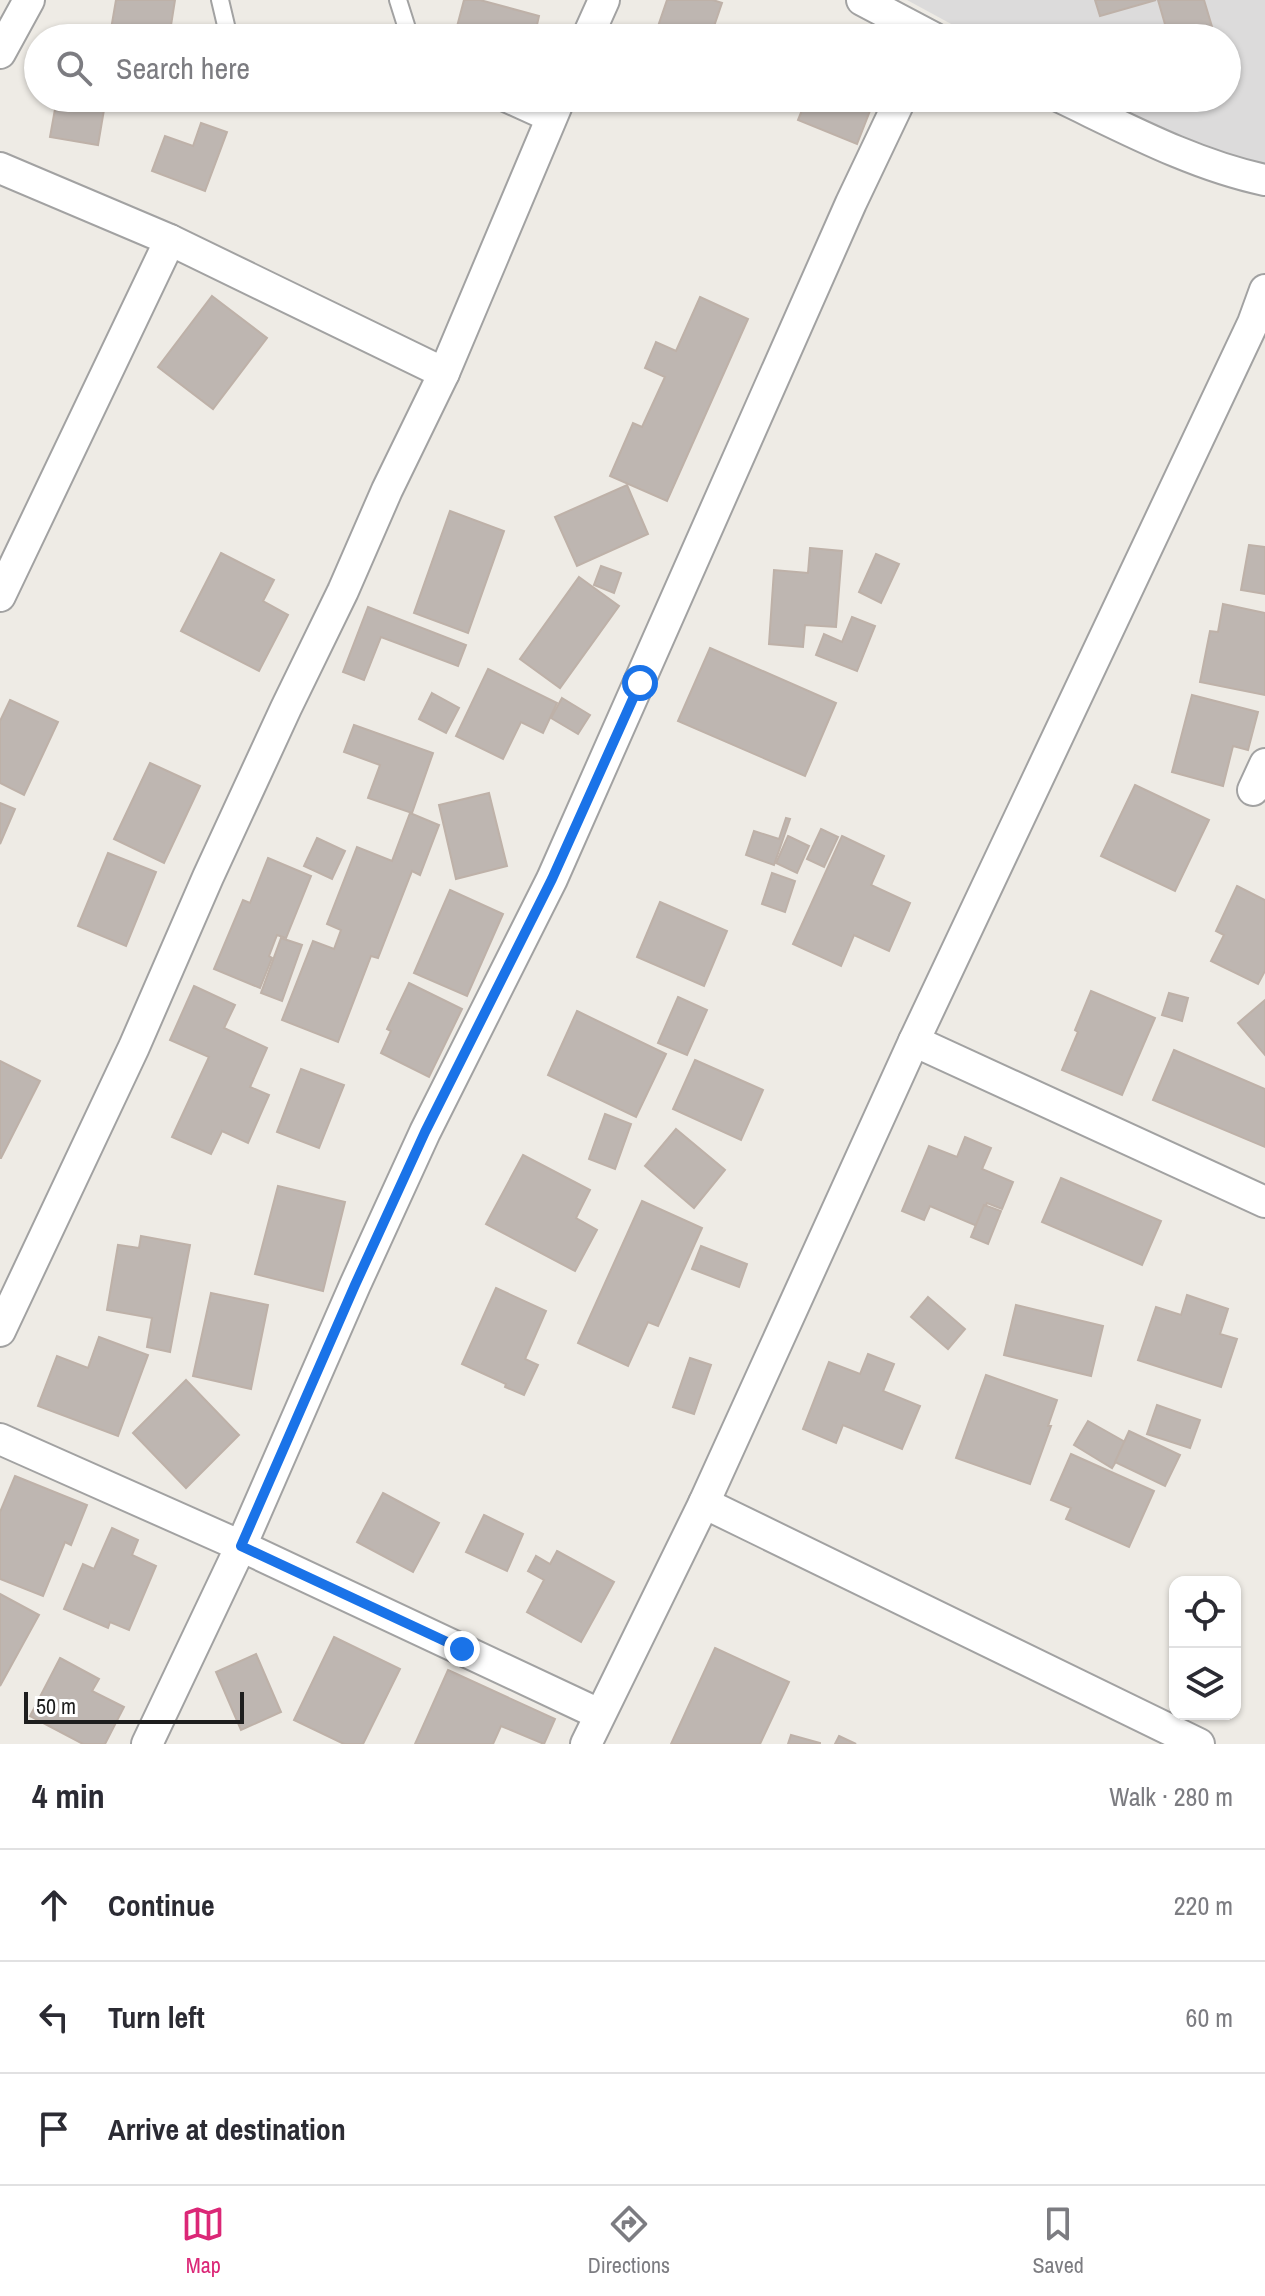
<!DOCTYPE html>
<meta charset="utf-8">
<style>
body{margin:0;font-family:"Archivo Narrow",sans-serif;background:#f7f7f7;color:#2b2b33}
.controls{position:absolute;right:24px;bottom:24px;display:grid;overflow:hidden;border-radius:16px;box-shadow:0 2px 6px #0004}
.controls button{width:72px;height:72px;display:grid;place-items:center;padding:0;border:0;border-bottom:2px solid #e1e1e2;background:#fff;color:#2b2b33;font:40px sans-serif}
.scale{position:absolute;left:24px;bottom:20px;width:220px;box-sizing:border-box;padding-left:8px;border:4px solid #1e1e1e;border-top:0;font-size:22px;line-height:28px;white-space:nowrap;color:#1e1e1e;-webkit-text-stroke:6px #fff;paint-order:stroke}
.stop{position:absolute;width:24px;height:24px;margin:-18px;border:6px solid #1a73e8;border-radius:50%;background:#fff}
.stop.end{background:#1a73e8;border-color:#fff;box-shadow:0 2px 8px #0008}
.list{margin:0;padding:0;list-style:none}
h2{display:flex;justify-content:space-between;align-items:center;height:104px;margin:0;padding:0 32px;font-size:34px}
h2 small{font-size:26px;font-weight:400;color:#7c7c81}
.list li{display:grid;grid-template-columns:52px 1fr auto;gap:24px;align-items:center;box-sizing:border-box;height:112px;padding:0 32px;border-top:2px solid #e1e1e2}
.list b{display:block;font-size:30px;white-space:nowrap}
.list em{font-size:26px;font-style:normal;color:#7c7c81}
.icon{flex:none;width:44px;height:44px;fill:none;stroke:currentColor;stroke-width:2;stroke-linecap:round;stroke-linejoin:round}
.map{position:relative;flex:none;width:1265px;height:1744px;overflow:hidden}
.search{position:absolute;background:#fff;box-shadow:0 2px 6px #0004;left:24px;right:24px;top:24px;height:88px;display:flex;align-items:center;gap:20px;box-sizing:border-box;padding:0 28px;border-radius:44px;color:#7c7c81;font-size:30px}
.sheet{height:440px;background:#fff}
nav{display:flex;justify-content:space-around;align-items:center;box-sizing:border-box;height:112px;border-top:2px solid #e1e1e2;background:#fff;font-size:22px;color:#7c7c81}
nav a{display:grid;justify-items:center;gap:4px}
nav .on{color:#db2777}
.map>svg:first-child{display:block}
.residential{fill:#dcdbdb}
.building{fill:#beb6b1;stroke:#beb1a8;stroke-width:2}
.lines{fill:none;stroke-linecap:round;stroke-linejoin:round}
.lane-casing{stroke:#a2a2a2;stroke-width:20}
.street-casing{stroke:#a2a2a2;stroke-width:34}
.lane{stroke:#fff;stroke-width:16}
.street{stroke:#fff;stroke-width:30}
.route{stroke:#1a73e8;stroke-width:10}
</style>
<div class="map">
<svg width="1265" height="1744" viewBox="0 0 1265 1744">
<rect width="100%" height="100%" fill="#eeebe5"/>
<polygon class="residential" points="907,0 1265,0 1265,180 1089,98 1227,98 1227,38 977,38"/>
<g class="building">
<polygon points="116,0 175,0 169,38 124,38 110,35"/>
<polygon points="464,0 480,0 539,16 534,38 454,38"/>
<polygon points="667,0 713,0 722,3 710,38 654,38"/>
<polygon points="1095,0 1156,0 1100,16"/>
<polygon points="1158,0 1204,0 1213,30 1184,38 1169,38"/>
<polygon points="57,98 106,98 98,145 50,137"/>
<polygon points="653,98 690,98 686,109"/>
<polygon points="807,98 875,98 857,144 798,120"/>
<polygon points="201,123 227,132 205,191 152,171 165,136 193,146"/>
<polygon points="212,296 267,338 213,409 158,367"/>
<polygon points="700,297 748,319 667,501 610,476 633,423 642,427 665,377 645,368 656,342 676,351"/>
<polygon points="627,485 648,534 577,566 555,517"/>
<polygon points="450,511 504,531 468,633 414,613"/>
<polygon points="1249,545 1265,547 1265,594 1241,590"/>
<polygon points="810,548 842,551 836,627 805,625 803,647 769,644 774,570 808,573"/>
<polygon points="221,553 274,580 263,601 288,615 259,671 181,631"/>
<polygon points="876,554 899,564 881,603 859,592"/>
<polygon points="601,566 621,573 614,593 594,585"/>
<polygon points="579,577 619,606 560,688 520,659"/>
<polygon points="1223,604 1265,613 1265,695 1200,682 1210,631 1218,632"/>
<polygon points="368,607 466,645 458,666 381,637 364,680 343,672"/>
<polygon points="852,617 875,626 857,671 816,655 824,634 842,642"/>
<polygon points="710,648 836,703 805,776 678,721"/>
<polygon points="488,669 557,703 543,733 521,722 503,759 456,736"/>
<polygon points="432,693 459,708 446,733 419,719"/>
<polygon points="1192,695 1258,712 1248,750 1233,746 1223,786 1172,772"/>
<polygon points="562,698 590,715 578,734 551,718"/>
<polygon points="10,700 58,722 24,795 0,783 0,721"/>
<polygon points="354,725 433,753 412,813 368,798 380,765 344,752"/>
<polygon points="150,763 200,786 164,863 114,839"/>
<polygon points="1135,785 1209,820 1175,891 1101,856"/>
<polygon points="489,793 507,866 456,879 439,805"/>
<polygon points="0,803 15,809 0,844"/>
<polygon points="410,813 439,825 420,875 412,871 378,958 371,956 338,1042 282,1020 313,941 334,949 341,930 327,924 357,847 392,861"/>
<polygon points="786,818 790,819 774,865 746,855 754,831 779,839"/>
<polygon points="821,829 838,837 824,867 807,859"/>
<polygon points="788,836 809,846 797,873 776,863"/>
<polygon points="842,836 884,856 871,885 910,903 889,951 854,935 841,966 793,944"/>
<polygon points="317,838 345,851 332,879 304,866"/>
<polygon points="108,853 156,872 126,946 78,926"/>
<polygon points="268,858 311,876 286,938 277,935 269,956 272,958 260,988 214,969 243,900 250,903"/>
<polygon points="772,873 795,881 785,912 762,904"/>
<polygon points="1237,886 1265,900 1265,971 1258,984 1211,961 1224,935 1216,931"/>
<polygon points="450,890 503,914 467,996 414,973"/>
<polygon points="660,902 727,931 704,986 637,957"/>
<polygon points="281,938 302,945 282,1001 261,993"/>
<polygon points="409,983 462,1009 429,1077 381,1053 391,1031 387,1029"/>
<polygon points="194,986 235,1005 224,1028 267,1048 250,1087 269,1095 248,1143 222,1131 211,1154 172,1137 209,1057 170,1040"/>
<polygon points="1091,991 1155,1018 1122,1095 1062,1070 1078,1032 1075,1030"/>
<polygon points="1169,993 1188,998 1182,1021 1162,1015"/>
<polygon points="678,997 707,1010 687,1055 658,1043"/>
<polygon points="1265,1000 1265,1055 1238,1023"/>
<polygon points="577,1011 666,1054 636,1117 548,1075"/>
<polygon points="1174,1050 1265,1089 1265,1147 1153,1100"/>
<polygon points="695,1060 763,1090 741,1140 673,1109"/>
<polygon points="0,1061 40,1081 1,1158 0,1158"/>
<polygon points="301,1069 344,1085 319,1148 277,1132"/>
<polygon points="605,1114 631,1124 615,1169 589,1159"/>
<polygon points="676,1129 725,1170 694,1208 645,1166"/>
<polygon points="965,1137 991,1148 982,1169 1013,1182 1002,1209 987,1203 977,1226 930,1206 924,1220 902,1211 929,1146 957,1157"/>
<polygon points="523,1155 590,1190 576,1218 597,1230 575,1271 486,1224"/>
<polygon points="1061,1178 1161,1221 1142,1265 1042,1222"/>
<polygon points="278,1186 345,1202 323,1291 255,1274"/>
<polygon points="642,1201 702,1228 658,1326 648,1322 628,1366 578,1343"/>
<polygon points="984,1205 1001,1211 988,1244 971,1237"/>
<polygon points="141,1236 190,1245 170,1352 147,1347 152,1318 107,1310 118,1245 139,1248"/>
<polygon points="701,1246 747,1264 739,1287 692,1269"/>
<polygon points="496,1288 546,1311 525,1359 538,1365 524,1395 505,1387 506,1384 462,1364"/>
<polygon points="211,1293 268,1305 251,1389 193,1376"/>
<polygon points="1187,1295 1228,1309 1220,1334 1237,1339 1221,1387 1138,1360 1156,1307 1181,1315"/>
<polygon points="928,1297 965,1329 948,1349 911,1317"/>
<polygon points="1016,1305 1103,1326 1091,1376 1004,1355"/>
<polygon points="99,1337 148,1355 118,1436 38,1406 57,1356 88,1368"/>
<polygon points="868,1354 894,1364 883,1391 920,1406 902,1449 843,1425 836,1443 803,1429 829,1362 860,1374"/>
<polygon points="690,1358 711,1365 694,1414 673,1407"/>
<polygon points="986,1375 1057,1400 1048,1426 1051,1426 1030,1484 956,1458"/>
<polygon points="186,1380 239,1435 186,1488 133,1433"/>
<polygon points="1157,1405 1200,1420 1190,1448 1147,1434"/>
<polygon points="1088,1421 1127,1443 1112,1468 1074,1445"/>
<polygon points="1129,1431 1180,1455 1165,1486 1115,1462"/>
<polygon points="1071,1454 1154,1491 1129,1547 1066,1519 1071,1508 1051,1500"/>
<polygon points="15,1476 87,1505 71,1545 65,1542 43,1596 0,1579 0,1512"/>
<polygon points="383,1493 439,1523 413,1572 357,1542"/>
<polygon points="484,1515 523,1534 507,1571 466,1552"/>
<polygon points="112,1528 138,1540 132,1555 156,1566 129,1630 110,1622 108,1628 64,1609 83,1564 94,1569"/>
<polygon points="557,1551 614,1582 581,1642 527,1612 544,1580 528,1571 536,1556 550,1564"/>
<polygon points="0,1594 39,1615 0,1686"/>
<polygon points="334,1637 400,1669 363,1744 344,1744 294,1720"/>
<polygon points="715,1648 789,1682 760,1744 671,1744"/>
<polygon points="256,1654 281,1712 241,1730 216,1672"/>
<polygon points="60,1658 99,1679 92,1691 124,1707 105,1744 83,1744 30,1716"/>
<polygon points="448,1670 555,1719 544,1744 501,1726 493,1744 415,1744"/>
<polygon points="791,1735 820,1743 820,1744 788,1744"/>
<polygon points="839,1736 856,1744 835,1744"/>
</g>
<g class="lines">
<g class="lane-casing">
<g id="lane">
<polyline points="220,0 229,38"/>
<polyline points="398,0 410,38"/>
<path d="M269,98C284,103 299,103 314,98"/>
<polyline points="493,98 548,123"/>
</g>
</g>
<g class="street-casing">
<g id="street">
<polyline points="862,0 934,38"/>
<polyline points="587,38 604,0"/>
<polyline points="0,53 29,0"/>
<path d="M1062,98C1127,129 1194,165 1265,180"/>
<polyline points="0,168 170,240 444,373"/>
<polyline points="0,596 170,240"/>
<polyline points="1253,790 1265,764"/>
<polyline points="914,1041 1265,1202"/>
<polyline points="0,1331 134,1047 208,877 286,708 343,591 387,490 444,373 560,98"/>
<polyline points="0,1439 241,1546 599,1714"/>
<polyline points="704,1503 1199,1744"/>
<polyline points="147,1744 241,1546 355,1285 425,1132 552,879 851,203 901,98"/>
<polyline points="586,1744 704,1503 914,1041 1253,323 1265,290"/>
</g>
</g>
<use href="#lane" class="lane"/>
<use href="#street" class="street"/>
</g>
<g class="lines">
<polyline class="route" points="462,1649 241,1546 355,1285 425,1132 552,879 640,683"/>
</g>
</svg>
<div class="controls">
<button><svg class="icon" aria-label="locate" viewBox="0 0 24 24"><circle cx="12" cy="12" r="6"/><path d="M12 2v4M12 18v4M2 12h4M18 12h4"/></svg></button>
<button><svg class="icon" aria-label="layers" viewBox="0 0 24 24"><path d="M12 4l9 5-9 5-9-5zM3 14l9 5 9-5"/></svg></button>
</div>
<div class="scale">50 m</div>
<div class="stop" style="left:640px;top:683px"></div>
<div class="stop end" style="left:462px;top:1649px"></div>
<div class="search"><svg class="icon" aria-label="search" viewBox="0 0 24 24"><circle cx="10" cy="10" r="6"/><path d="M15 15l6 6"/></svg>Search here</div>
</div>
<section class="sheet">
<h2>4 min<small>Walk · 280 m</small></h2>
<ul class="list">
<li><svg class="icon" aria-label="ahead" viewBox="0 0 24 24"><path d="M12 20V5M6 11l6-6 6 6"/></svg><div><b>Continue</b></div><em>220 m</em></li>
<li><svg class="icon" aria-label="left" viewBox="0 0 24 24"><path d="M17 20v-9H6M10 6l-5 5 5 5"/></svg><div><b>Turn left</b></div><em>60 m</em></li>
<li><svg class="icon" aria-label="arrive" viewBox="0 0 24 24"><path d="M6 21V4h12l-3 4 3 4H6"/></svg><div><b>Arrive at destination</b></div></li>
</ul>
</section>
<nav>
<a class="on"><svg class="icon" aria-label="map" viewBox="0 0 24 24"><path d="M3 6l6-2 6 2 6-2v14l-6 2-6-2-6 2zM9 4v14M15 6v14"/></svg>Map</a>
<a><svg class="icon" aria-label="directions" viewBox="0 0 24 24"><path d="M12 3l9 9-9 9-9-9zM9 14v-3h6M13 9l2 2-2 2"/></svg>Directions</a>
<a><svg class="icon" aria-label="saved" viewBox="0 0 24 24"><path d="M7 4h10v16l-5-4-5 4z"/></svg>Saved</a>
</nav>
